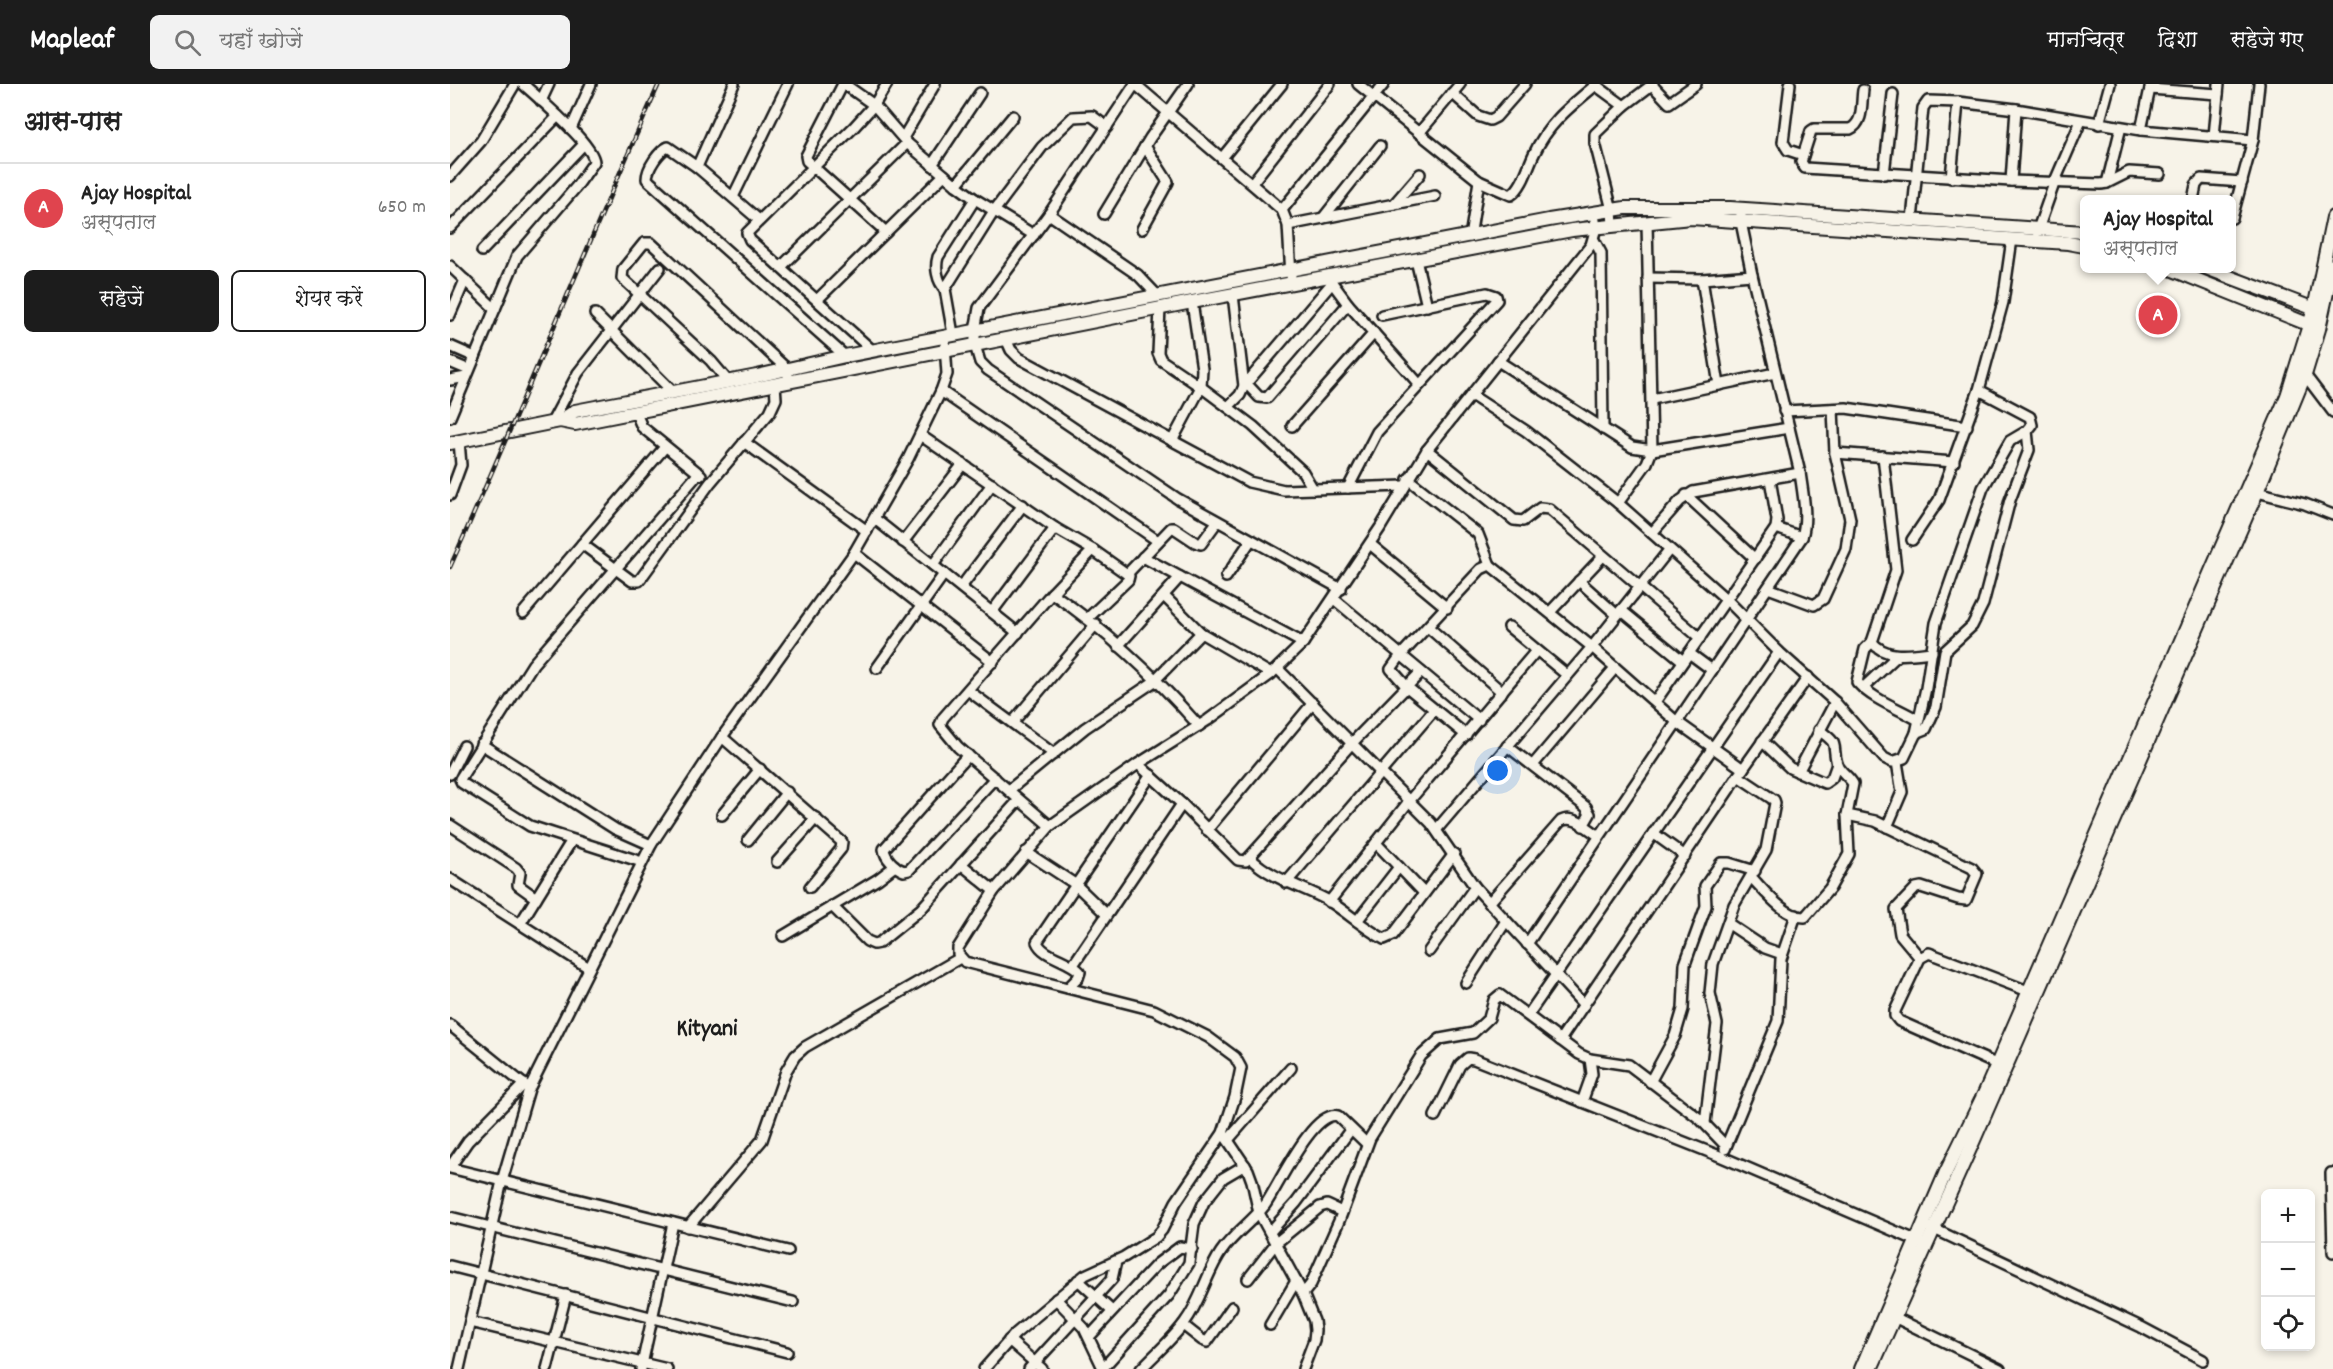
<!DOCTYPE html>
<html lang="hi">
<meta charset="utf-8">
<style>
body{margin:0;font-family:Dekko,"Playpen Sans Deva",sans-serif;background:#f2f2f2;color:#222}
.controls{position:absolute;right:18px;bottom:18px;display:grid;overflow:hidden;border-radius:9px;box-shadow:0 3px 9px #0003}
.controls button{width:54px;height:54px;display:grid;place-items:center;padding:0;border:0;border-bottom:2px solid #e0e0e0;background:#fff;color:#222;font:30px sans-serif}
.you{position:absolute;left:1048px;top:687px;width:21px;height:21px;margin:-15px;border:4px solid #fff;border-radius:50%;background:#1a73e8;box-shadow:0 0 0 9px #1a73e833}
.badge{display:grid;place-items:center;width:39px;height:39px;border-radius:50%;background:#1c1c1c;color:#fff;font-size:20px;font-weight:700}
.pin{position:absolute;translate:-50% -50%;border:3px solid #fff;box-shadow:0 2px 6px #0006}
.popup{position:absolute;left:1630px;top:111px;width:156px;height:78px;box-sizing:border-box;display:grid;place-content:center;border-radius:9px;background:#fff;filter:drop-shadow(0 2px 4px #0005);font-size:20px;white-space:nowrap;color:#767676}
.popup b{font-size:22px;color:#222}
.popup::after{content:'';position:absolute;left:50%;top:100%;margin-left:-12px;border:12px solid transparent;border-top-color:#fff}
.list{margin:0;padding:0;list-style:none}
h2{display:flex;justify-content:space-between;align-items:center;height:78px;margin:0;padding:0 24px;font-size:26px}
h2 small{font-size:20px;font-weight:400;color:#767676}
.list li{display:grid;grid-template-columns:39px 1fr auto;gap:18px;align-items:center;box-sizing:border-box;height:90px;padding:0 24px;border-top:2px solid #e0e0e0}
.list b{display:block;font-size:22px;white-space:nowrap}
.list p{margin:0;font-size:20px;white-space:nowrap;color:#767676}
.list em{font-size:20px;font-style:normal;color:#767676}
.actions{display:flex;gap:12px;padding:18px 24px}
.actions a{flex:1;padding:14px 0;border:2px solid #1c1c1c;border-radius:9px;text-align:center;font-size:21px;color:#1c1c1c}
.actions .main{background:#1c1c1c;color:#fff}
.icon{flex:none;width:33px;height:33px;fill:none;stroke:currentColor;stroke-width:2;stroke-linecap:round;stroke-linejoin:round}
.map{position:relative;flex:none;width:1883px;height:1285px;overflow:hidden}
header{display:flex;align-items:center;gap:36px;box-sizing:border-box;height:84px;padding:0 30px;background:#1c1c1c;color:#fff}
header strong{font-size:28px}
nav{display:flex;gap:33px;margin-inline-start:auto;font-size:21px}
.search{width:420px;height:54px;background:#f2f2f2;display:flex;align-items:center;gap:15px;box-sizing:border-box;padding:0 21px;border-radius:9px;color:#767676;font-size:22px}
main{display:flex}
aside{flex:1;background:#fff}
.map>svg:first-child{display:block}
.lines{fill:none;stroke-linecap:round;stroke-linejoin:round}
.minor-casing{stroke:#1c1c1c;stroke-width:14}
.major-casing{stroke:#1c1c1c;stroke-width:16}
.minor{stroke:#f7f3e8;stroke-width:9}
.major{stroke:#f7f3e8;stroke-width:12}
.rail-casing{stroke:#1c1c1c;stroke-width:4.5}
.rail{stroke:#f7f3e8;stroke-width:2;stroke-dasharray:7;stroke-linecap:butt}
.labels{text-anchor:middle;stroke-width:4.5;stroke-linejoin:round;paint-order:stroke}
.quarter-label{font-size:24px;font-weight:bold;fill:#1c1c1c;stroke:#f7f3e8}
</style>
<header>
<strong>Mapleaf</strong>
<div class="search"><svg class="icon" aria-label="search" viewBox="0 0 24 24"><circle cx="10" cy="10" r="6"/><path d="M15 15l6 6"/></svg>यहाँ खोजें</div>
<nav><a>मानचित्र</a><a>दिशा</a><a>सहेजे गए</a></nav>
</header>
<main>
<aside>
<h2>आस-पास<small></small></h2>
<ul class="list">
<li><span class="badge" style="background:#e0444e">A</span><div><b>Ajay Hospital</b><p>अस्पताल</p></div><em>650 m</em></li>
</ul>
<div class="actions"><a class="main">सहेजें</a><a>शेयर करें</a></div>
</aside>
<div class="map">
<svg width="1883" height="1285" viewBox="0 0 1883 1285">
<rect width="100%" height="100%" fill="#f7f3e8"/>
<filter id="ink" filterUnits="userSpaceOnUse"><feTurbulence type="fractalNoise" baseFrequency=".0167" numOctaves="2"/><feDisplacementMap in="SourceGraphic" scale="12" xChannelSelector="R" yChannelSelector="G"/><feConvolveMatrix kernelMatrix="1 2 1 2 8 2 1 2 1" color-interpolation-filters="sRGB"/></filter>
<g filter="url(#ink)">
<g class="lines">
<g class="minor-casing">
<g id="minor">
<polyline points="393,0 356,72 357,77 436,148"/>
<polyline points="394,0 424,21 457,59 506,101 525,115 584,151"/>
<polyline points="685,0 599,130 529,224 525,247 525,261 530,278 538,286 728,415 891,505"/>
<polyline points="685,0 832,126 838,141 841,192"/>
<path d="M908,0L1029,97L1061,111C1073,103 1078,82 1084,70C1098,39 1122,21 1147,0"/>
<polyline points="1144,0 1174,22"/>
<polyline points="1340,0 1333,58 1338,66 1353,71"/>
<polyline points="1202,1 1219,19 1246,0"/>
<polyline points="1700,5 1768,10"/>
<path d="M1413,6C1411,19 1414,39 1400,45H1364L1361,47L1351,78L1355,84L1561,97L1651,100L1657,99L1679,88L1710,90"/>
<polyline points="1002,9 1028,32 1040,36 1046,33 1075,0"/>
<polyline points="91,17 99,0"/>
<polyline points="1649,40 1660,0"/>
<polyline points="121,45 141,0"/>
<polyline points="1691,46 1701,0"/>
<polyline points="969,49 1010,0"/>
<polyline points="1764,52 1769,0"/>
<polyline points="453,54 485,0"/>
<polyline points="772,74 832,0"/>
<polyline points="482,81 530,9"/>
<polyline points="247,83 284,0"/>
<polyline points="1434,90 1443,10"/>
<polyline points="0,92 31,57 65,0"/>
<polyline points="1501,94 1508,18"/>
<polyline points="1561,97 1566,25"/>
<polyline points="802,99 880,0"/>
<polyline points="1657,99 1671,43"/>
<polyline points="506,101 563,32"/>
<polyline points="283,113 338,0"/>
<polyline points="1743,116 1746,101 1751,95 1792,98"/>
<polyline points="944,120 970,90"/>
<polyline points="832,126 934,0"/>
<polyline points="599,130 688,191 707,211"/>
<polyline points="654,130 700,54 738,0"/>
<polyline points="873,134 930,62"/>
<polyline points="1782,134 1803,56 1809,0"/>
<path d="M309,136L247,83L218,63C209,67 197,84 197,95L200,98L395,272"/>
<polyline points="1462,136 1473,24 1478,17 1508,18 1566,25 1691,46 1803,56"/>
<polyline points="838,141 985,112"/>
<polyline points="1163,142 1162,126 1145,59 1145,50 1174,22 1203,0"/>
<polyline points="0,144 108,32"/>
<polyline points="692,145 718,98 695,62"/>
<polyline points="1587,148 1605,97 1631,37"/>
<polyline points="1020,153 1029,97"/>
<polyline points="1144,156 1151,169 1153,345"/>
<polyline points="32,167 134,60"/>
<polyline points="966,176 977,222"/>
<polyline points="0,182 45,225"/>
<polyline points="331,183 457,59"/>
<polyline points="878,193 898,220 969,300"/>
<polyline points="1198,194 1252,195 1302,191"/>
<polyline points="1252,195 1269,301"/>
<path d="M495,205C487,197 485,183 488,173L525,115"/>
<polyline points="367,216 494,91"/>
<polyline points="710,224 708,269 711,276 751,303 803,342 853,388 863,405"/>
<polyline points="145,230 222,307"/>
<polyline points="0,231 15,196"/>
<polyline points="503,250 495,205 544,127 592,63 623,33 642,32 657,43"/>
<polyline points="556,255 561,266 569,274 799,398 834,406 954,402"/>
<polyline points="0,262 25,273"/>
<polyline points="423,267 300,156 297,149 404,43 424,21 437,0"/>
<polyline points="1048,277 1182,363 1202,366 1339,344"/>
<polyline points="0,278 19,286"/>
<polyline points="1855,291 1883,328"/>
<polyline points="0,296 16,293"/>
<polyline points="277,296 261,277 172,194 173,185 194,159 201,159 337,285 339,297"/>
<polyline points="796,299 809,313 817,314 898,220"/>
<polyline points="794,302 882,199"/>
<polyline points="491,307 708,457"/>
<polyline points="1021,311 1076,347 1168,419 1277,516 1329,568 1385,618 1434,674 1442,678 1454,674 1466,649 1476,604 1486,539 1533,404 1560,357 1577,347 1582,341 1580,333 1529,306"/>
<polyline points="1202,315 1325,289"/>
<polyline points="778,323 790,311 794,302 783,211"/>
<polyline points="185,327 192,343 251,391"/>
<polyline points="1334,327 1396,324 1517,342"/>
<path d="M0,333L67,172L127,102L144,78C144,61 87,13 73,0"/>
<polyline points="102,338 128,289 210,184"/>
<polyline points="842,342 924,249"/>
<polyline points="470,351 605,444 643,466 677,490 679,492 678,496 638,534"/>
<polyline points="722,357 751,303 752,285 742,218"/>
<polyline points="294,358 417,447"/>
<polyline points="977,366 1064,436 1073,437 1090,424 1099,425 1250,554"/>
<polyline points="1385,369 1504,378"/>
<path d="M1433,372L1446,486L1422,558C1436,576 1463,570 1482,568"/>
<polyline points="958,395 1028,450 1040,481"/>
<polyline points="898,404 927,348 1047,216 1046,212 1037,209 932,231"/>
<polyline points="1807,408 1855,420 1883,431"/>
<polyline points="0,411 11,381 9,357"/>
<polyline points="1236,411 1305,475"/>
<polyline points="1168,419 1197,379 1202,366 1197,138"/>
<polyline points="425,435 568,549"/>
<polyline points="1326,444 1352,453"/>
<polyline points="1202,449 1230,417 1243,408 1350,389"/>
<polyline points="1462,456 1489,416 1529,306 1553,218 1562,155"/>
<polyline points="453,458 513,380"/>
<polyline points="132,460 182,497 189,497 260,399 320,328 326,315 325,300"/>
<polyline points="920,460 997,524"/>
<polyline points="404,469 543,578"/>
<polyline points="693,473 853,559"/>
<polyline points="483,481 542,400"/>
<polyline points="677,490 721,444 724,444 745,458 751,460 767,438"/>
<polyline points="776,493 801,456"/>
<polyline points="1129,497 1167,531"/>
<polyline points="511,503 573,421"/>
<polyline points="1318,504 1364,521 1373,515 1396,465 1400,435 1385,369 1383,325"/>
<path d="M602,509C657,547 705,592 749,642"/>
<polyline points="714,512 751,549 821,590"/>
<polyline points="884,515 1029,636"/>
<polyline points="1171,526 1233,577"/>
<polyline points="542,528 605,444"/>
<polyline points="1100,528 1153,472"/>
<polyline points="73,529 215,363"/>
<polyline points="978,543 1052,608"/>
<polyline points="1059,543 1117,591"/>
<path d="M1422,558L1415,565L1407,598C1423,616 1448,624 1468,636"/>
<polyline points="668,562 730,493"/>
<polyline points="1239,569 1262,586"/>
<polyline points="427,584 494,490"/>
<polyline points="828,585 981,739 1025,803 1134,921"/>
<polyline points="1413,604 1448,571"/>
<polyline points="519,607 604,670"/>
<polyline points="1205,618 1326,444 1327,436 1320,395"/>
<polyline points="563,638 646,540"/>
<polyline points="1466,649 1476,645 1486,623 1495,567 1522,542 1533,520 1560,416 1579,366 1577,347"/>
<polyline points="1016,651 957,603 941,585 951,571 1031,485 1040,481 1142,563 1227,638 1293,685"/>
<polyline points="272,653 392,758 391,765 360,803"/>
<polyline points="1312,657 1340,684 1375,699 1382,694 1387,680"/>
<polyline points="31,660 165,745 201,761"/>
<polyline points="1057,662 1136,723 1140,730 1133,742"/>
<path d="M518,671L434,765C435,774 445,784 454,787L459,786L545,694"/>
<polyline points="688,680 732,720 788,776 796,777 903,658 971,588"/>
<polyline points="1083,681 1165,584"/>
<polyline points="1348,688 1385,618"/>
<polyline points="0,690 14,662"/>
<polyline points="559,706 635,644 702,599 751,549"/>
<polyline points="272,731 310,685"/>
<polyline points="1397,731 1425,737 1522,784 1527,790 1516,816 1508,815 1471,803 1466,804 1446,825 1450,850 1470,874"/>
<polyline points="0,741 66,784 70,789 68,801 86,814"/>
<polyline points="600,742 508,663 490,641 493,634 602,509 643,466"/>
<polyline points="1437,743 1452,708 1447,678"/>
<polyline points="987,745 1142,563 1219,466"/>
<polyline points="757,746 863,619"/>
<polyline points="1203,749 1235,772"/>
<polyline points="298,756 337,708"/>
<polyline points="926,759 973,808"/>
<polyline points="576,768 625,800 656,830"/>
<path d="M800,774C823,796 852,802 879,817C898,829 914,844 934,855L943,851L1004,770"/>
<polyline points="192,778 80,742 12,699 10,695 83,580 249,389"/>
<polyline points="327,778 366,734"/>
<polyline points="511,780 544,807"/>
<path d="M1301,793C1314,806 1335,834 1355,833L1380,804L1399,770L1397,731L1403,700C1399,692 1390,688 1387,680C1381,659 1391,662 1369,646"/>
<polyline points="0,795 139,884"/>
<polyline points="836,799 984,626"/>
<polyline points="879,818 960,716 1086,567"/>
<path d="M1039,819L1111,737C1124,730 1138,745 1149,752"/>
<polyline points="382,822 417,857 424,860 429,859 471,825 569,716"/>
<polyline points="907,837 949,783"/>
<polyline points="70,840 122,756"/>
<polyline points="1279,840 1315,864 1332,870"/>
<polyline points="333,852 428,795 445,782"/>
<path d="M1077,860L1352,453C1358,433 1353,410 1350,389L1302,191L1291,138V125"/>
<polyline points="979,867 1025,803"/>
<polyline points="623,881 732,720"/>
<polyline points="1016,899 1056,837"/>
<path d="M618,904L628,894L630,888C620,876 593,873 587,858L701,691"/>
<polyline points="1078,931 1329,568"/>
<polyline points="0,941 77,1003"/>
<polyline points="1110,956 1288,692 1358,593"/>
<polyline points="1546,980 1449,937 1445,932 1445,927 1470,874 1479,869 1578,907"/>
<polyline points="1200,998 1225,952 1233,925 1235,880 1256,822 1255,802 1271,779 1279,779 1305,787"/>
<polyline points="1132,1018 1142,990 1140,975"/>
<polyline points="985,1032 1010,981 1018,974 1024,975 1272,1073 1470,1158"/>
<polyline points="1255,1039 1267,940 1260,909 1263,880 1284,821 1316,766 1325,719 1324,716 1288,692"/>
<polyline points="773,1049 798,1086 802,1097 809,1129 853,1210 864,1237 865,1246 864,1256 853,1285"/>
<polyline points="778,1056 841,984"/>
<polyline points="1275,1065 1328,937 1331,875 1346,831"/>
<polyline points="0,1083 18,1057 74,1000"/>
<polyline points="0,1084 338,1167"/>
<polyline points="1881,1089 1883,1168"/>
<polyline points="0,1133 343,1218"/>
<polyline points="238,1143 312,1056 336,987 345,972 355,963 510,874"/>
<polyline points="1480,1143 1691,1243 1753,1276"/>
<polyline points="820,1148 846,1119 901,1045"/>
<polyline points="0,1182 337,1268"/>
<polyline points="798,1195 826,1159 870,1123 877,1121 892,1128"/>
<polyline points="628,1196 662,1227"/>
<polyline points="853,1210 861,1200 889,1137 920,1054 971,972 990,955 1023,949 1039,934 1044,916 1050,911 1129,970 1140,975 1179,981 1250,1035 1276,1062"/>
<polyline points="606,1215 634,1244 653,1284"/>
<polyline points="1444,1233 1550,1285"/>
<polyline points="20,1238 217,1285"/>
<polyline points="733,1241 752,1256 757,1258 782,1223"/>
<polyline points="820,1241 846,1197"/>
<polyline points="639,1253 707,1180 730,1163 742,1165"/>
<polyline points="559,1256 592,1285"/>
<polyline points="9,1285 52,1097 79,1005 201,761 272,653 404,469 458,375 491,307 497,290 495,261"/>
<polyline points="97,1285 116,1211"/>
<polyline points="191,1285 223,1139"/>
<polyline points="534,1285 565,1250 635,1191 674,1173 706,1153 712,1146 726,1118 773,1049 785,1013 791,984 785,973 758,953 704,926 515,878 508,870 508,864 544,807 600,742 688,680 758,636 821,590 853,559 930,444 977,366 1141,161 1146,144 1144,129"/>
<polyline points="579,1285 662,1195 666,1177"/>
<polyline points="652,1285 719,1211 739,1179 744,1140 754,1118 773,1094 795,1081"/>
<path d="M691,1285C705,1270 723,1255 735,1238C751,1217 756,1190 771,1168C783,1150 802,1138 815,1121C828,1103 863,1025 888,1032L917,1060"/>
</g>
</g>
<g class="major-casing">
<g id="major">
<polyline points="1718,184 1865,243"/>
<polyline points="1756,184 1870,227"/>
<polyline points="110,337 125,340 742,218 1122,146 1241,134 1618,159 1634,162"/>
<polyline points="0,359 110,337 125,327 307,292 395,272 1099,136 1175,124 1280,124 1634,148"/>
<polyline points="1411,1285 1495,1090 1535,1008 1837,312 1864,225 1883,133"/>
<polyline points="1421,1285 1524,1056 1807,408 1855,291 1869,245 1883,181"/>
</g>
</g>
<use href="#minor" class="minor"/>
<use href="#major" class="major"/>
<g class="rail-casing">
<path id="rail" d="M0,483C72,323 137,160 209,0"/>
</g>
<use href="#rail" class="rail"/>
</g>
</g>
<g class="labels">
<g class="quarter-label">
<text x="257" y="951">Kityani</text>
</g>
</g>
</svg>
<div class="controls">
<button>+</button>
<button>−</button>
<button><svg class="icon" aria-label="locate" viewBox="0 0 24 24"><circle cx="12" cy="12" r="6"/><path d="M12 2v4M12 18v4M2 12h4M18 12h4"/></svg></button>
</div>
<div class="you"></div>
<div class="pin badge" style="left:1708px;top:231px;background:#e0444e">A</div>
<div class="popup"><b>Ajay Hospital</b>अस्पताल</div>
</div>
</main>
